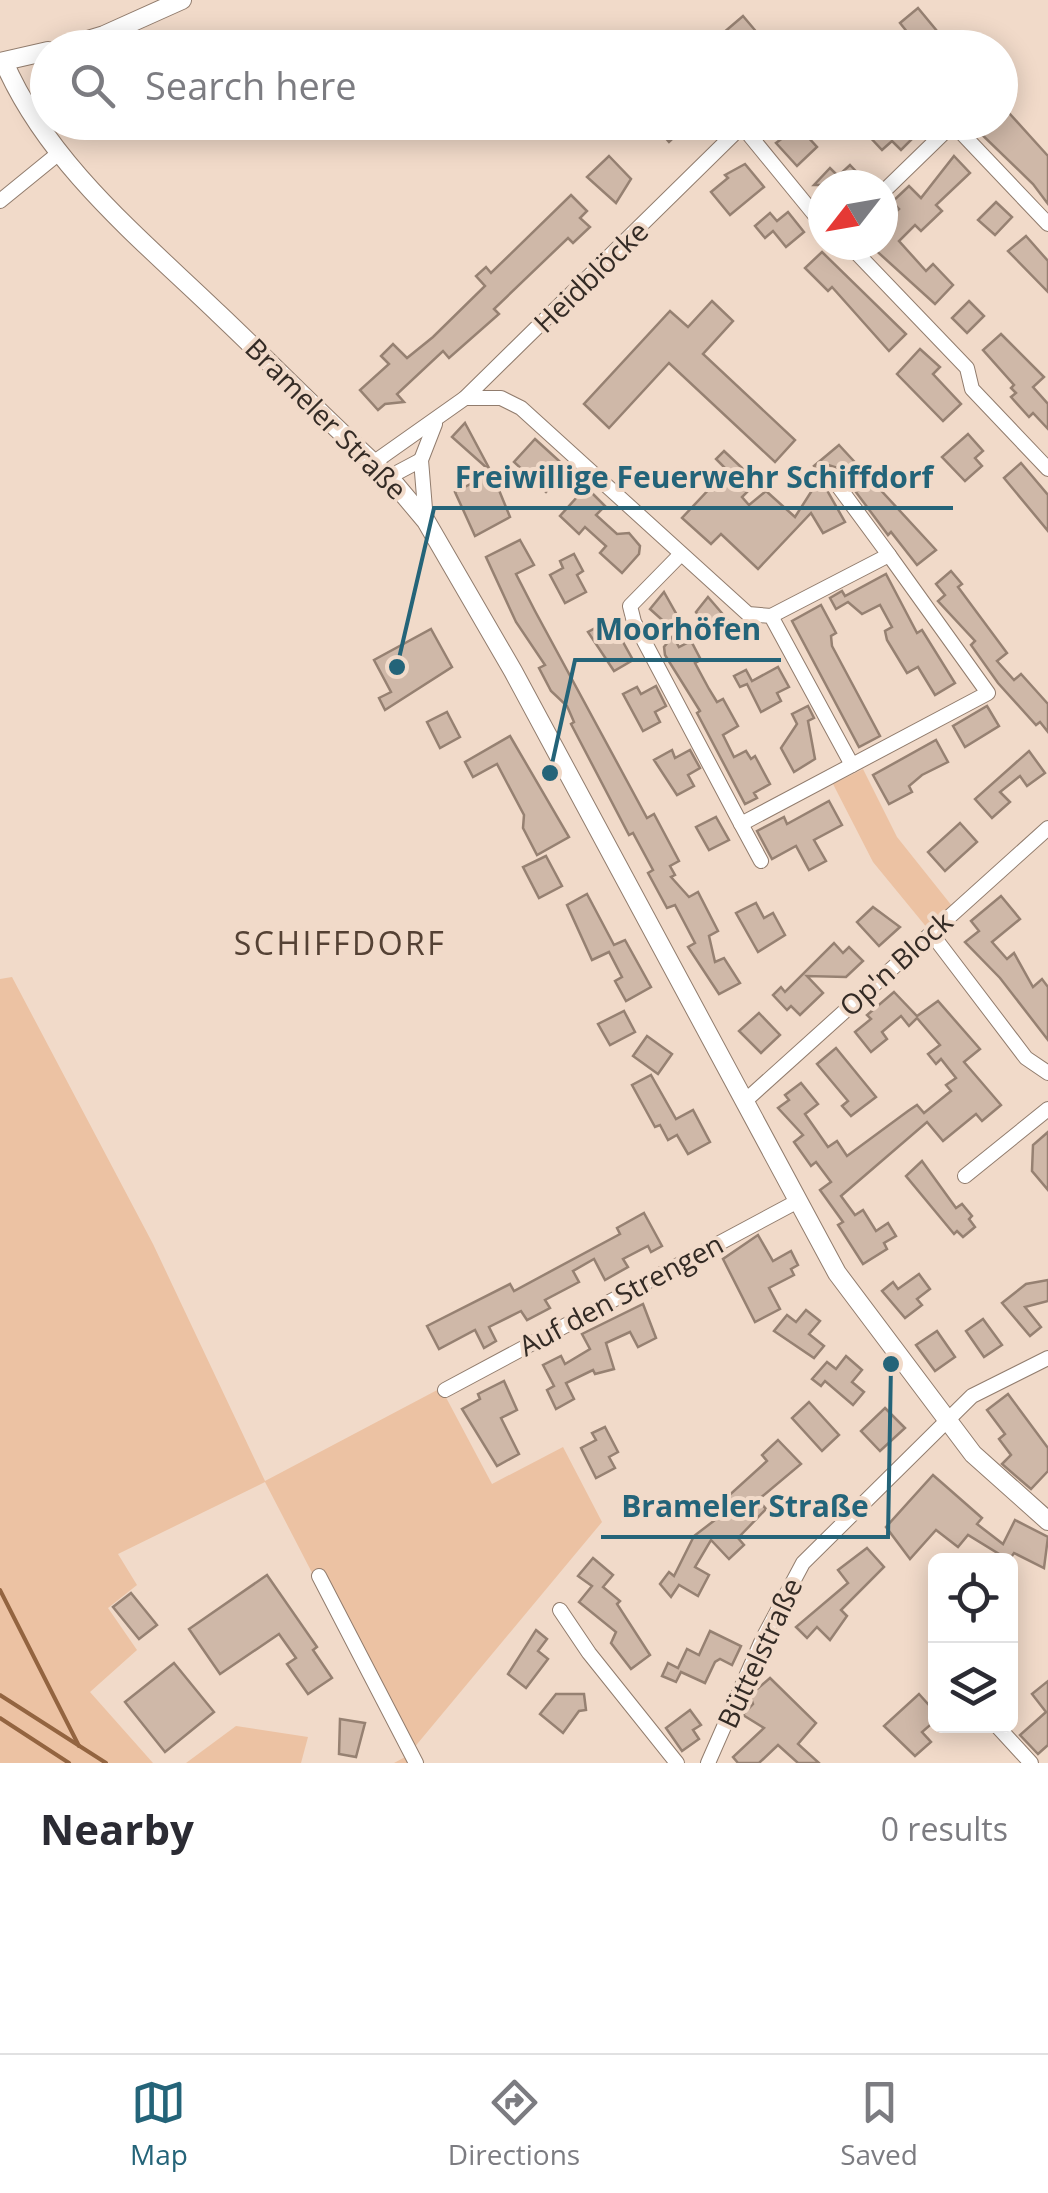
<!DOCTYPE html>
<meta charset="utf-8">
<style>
body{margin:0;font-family:"Open Sans",sans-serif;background:#f2f2f3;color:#2b2b33}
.controls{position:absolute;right:30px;bottom:30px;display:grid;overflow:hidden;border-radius:15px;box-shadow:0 5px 25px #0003}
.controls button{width:90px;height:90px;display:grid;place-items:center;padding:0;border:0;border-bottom:2px solid #e1e1e2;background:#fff;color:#2b2b33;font:50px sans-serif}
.compass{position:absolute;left:808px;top:170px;width:90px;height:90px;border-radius:50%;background:#fff;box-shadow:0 5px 25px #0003;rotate:239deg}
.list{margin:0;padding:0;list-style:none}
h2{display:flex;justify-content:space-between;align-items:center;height:130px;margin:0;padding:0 40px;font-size:42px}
h2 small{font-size:32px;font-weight:400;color:#7c7c81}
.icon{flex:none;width:55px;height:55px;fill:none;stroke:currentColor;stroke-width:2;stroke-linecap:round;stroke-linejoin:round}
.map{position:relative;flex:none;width:1048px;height:1763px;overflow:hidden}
.search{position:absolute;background:#fff;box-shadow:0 5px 25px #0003;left:30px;right:30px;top:30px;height:110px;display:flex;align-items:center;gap:25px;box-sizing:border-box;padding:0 35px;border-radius:55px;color:#7c7c81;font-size:38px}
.sheet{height:290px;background:#fff}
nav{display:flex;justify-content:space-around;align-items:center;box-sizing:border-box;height:140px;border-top:2px solid #e1e1e2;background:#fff;font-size:28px;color:#7c7c81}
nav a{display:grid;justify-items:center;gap:5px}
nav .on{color:#246479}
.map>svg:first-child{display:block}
.green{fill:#ecc2a3}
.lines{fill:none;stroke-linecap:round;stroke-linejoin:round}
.stream{stroke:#936440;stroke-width:4}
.building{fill:#cfb8a8;stroke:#968172;stroke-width:2.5}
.minor-casing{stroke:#917c6d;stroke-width:16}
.tertiary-casing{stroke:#917c6d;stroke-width:20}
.minor{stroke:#fff;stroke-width:14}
.tertiary{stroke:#fff;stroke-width:18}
.labels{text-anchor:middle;stroke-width:8;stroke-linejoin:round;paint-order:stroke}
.street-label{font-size:28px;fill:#342b25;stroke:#f1dac9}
.quarter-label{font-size:32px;letter-spacing:2.5px;fill:#544134;stroke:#f1dac9}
.leader{fill:none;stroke:#246479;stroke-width:4}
.callout-dot{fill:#246479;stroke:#f1dac9;stroke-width:4}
.callout-label{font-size:30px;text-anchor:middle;font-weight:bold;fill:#246479;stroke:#f1dac9;stroke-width:8;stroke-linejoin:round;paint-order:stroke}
</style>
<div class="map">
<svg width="1048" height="1763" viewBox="0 0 1048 1763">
<rect width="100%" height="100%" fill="#f1dac9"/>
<g class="green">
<polygon points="863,769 897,837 952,906 928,929 873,862 833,784"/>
<polygon points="12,977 153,1244 265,1481 441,1388 492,1484 563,1447 602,1522 408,1755 412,1763 394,1763 407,1756 265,1482 118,1554 137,1585 108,1608 137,1650 90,1692 153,1763 0,1763 0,979"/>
<polygon points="236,1726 308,1737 301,1763 186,1763"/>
</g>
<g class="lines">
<g class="stream">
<polyline points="0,1590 79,1746"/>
<polyline points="0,1695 106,1763"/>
<polyline points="0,1718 69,1763"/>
</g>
</g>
<g class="building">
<polygon points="918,8 947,43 961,33 972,48 920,48 900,23"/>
<polygon points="743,16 770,48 733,48 722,34"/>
<polygon points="1000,103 1048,156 1048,204 1033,184 975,128 981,122 1000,122"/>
<polygon points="652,122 690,122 669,142"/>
<polygon points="782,122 794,122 817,147 797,166 776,143 784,137 776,127"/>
<polygon points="891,122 912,122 920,131 901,150 892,141 882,150 868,135"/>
<polygon points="609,156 631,179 616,203 587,177"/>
<polygon points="954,156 970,173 936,205 942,211 921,231 915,225 899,241 926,271 933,264 953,285 935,304 870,245 883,245 883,224 899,209 892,202 909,186 921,198"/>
<polygon points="745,164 764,187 730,215 711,192 728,178 725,175"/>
<polygon points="850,165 869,185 814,185 830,168 838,176"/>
<polygon points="571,195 587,211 580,218 590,227 573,243 568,238 494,309 499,314 449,358 443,351 397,394 404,402 385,404 378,410 360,390 389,364 381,356 393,344 407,358 433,337 485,286 476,276 486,267 491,273"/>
<polygon points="996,202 1012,217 995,235 978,220"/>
<polygon points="788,212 804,232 786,247 773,231 765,238 755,226 770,213 777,221"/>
<polygon points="1026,236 1048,261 1048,292 1008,251"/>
<polygon points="822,252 906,334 889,351 832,287 828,291 805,268"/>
<polygon points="712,301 733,321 703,354 795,440 775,462 669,363 609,428 584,404 670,311 688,327"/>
<polygon points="969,301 984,316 967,333 952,318"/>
<polygon points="1001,334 1044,377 1033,387 1048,404 1048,429 1033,413 1029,417 1011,397 1016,393 1011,388 1014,385 983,350"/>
<polygon points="920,349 940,367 933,374 961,404 943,421 897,374"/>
<polygon points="465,423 489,468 488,469 452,437"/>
<polygon points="968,434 983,451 975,458 982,466 965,481 942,457"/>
<polygon points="535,439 568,469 546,492 514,462"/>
<polygon points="839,445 936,550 917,565 891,532 888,535 838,468 828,465 820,473 814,466"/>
<polygon points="724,451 757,482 742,497 749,505 766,491 795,517 820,478 845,522 823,533 811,513 758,569 721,534 711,544 682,518 727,470 716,459"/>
<polygon points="1021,463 1048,495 1048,531 1004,478"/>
<polygon points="492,473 510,517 475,536 455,492"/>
<polygon points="586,487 605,506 596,515 617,534 629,533 640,546 639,554 622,573 600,553 606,546 585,527 579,534 560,516"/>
<polygon points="520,540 534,565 516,574 535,611 647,818 654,814 679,861 670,866 675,875 671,877 689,897 698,892 718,931 709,936 715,962 724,958 740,983 719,994 688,947 695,943 675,905 667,908 648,873 653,870 633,833 629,835 571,724 574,722 567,706 551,691 539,668 545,665 516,622 486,557"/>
<polygon points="574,554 583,571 577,575 586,592 565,603 550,575 563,568 560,561"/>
<polygon points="951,571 962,584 958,587 1007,653 997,661 1014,680 1021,674 1048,704 1048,732 1040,722 1036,725 998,683 971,645 975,641 938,601 945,595 936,584"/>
<polygon points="886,574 917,633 922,630 955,683 935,695 918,667 907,673 887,640 885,631 892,627 880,605 862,614 848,602 836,609 830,598 842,591 845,596"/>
<polygon points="664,592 678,617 670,627 650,609"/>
<polygon points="708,597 733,626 715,639 696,612"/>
<polygon points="821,605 836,633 831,636 832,646 880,736 859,747 792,621"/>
<polygon points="601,625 609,640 619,635 633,660 614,671 588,632"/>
<polygon points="431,629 452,667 385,710 379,698 391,692 374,660"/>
<polygon points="673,636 679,647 691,641 701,660 695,663 709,689 717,702 723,699 738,726 723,735 734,757 746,751 751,759 755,756 770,784 754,793 757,798 745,804 697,713 700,711 665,655 664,647"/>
<polygon points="778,667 789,687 777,693 781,701 761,712 747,684 740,687 734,676 746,670 752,681"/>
<polygon points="656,686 666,706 655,712 660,722 643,731 623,694 637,687 641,694"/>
<polygon points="808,706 814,718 808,721 815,759 794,772 781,748 797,724 792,714"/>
<polygon points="987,706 999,726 965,747 953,726"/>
<polygon points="447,712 460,737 440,748 427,722"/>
<polygon points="510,736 569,837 537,855 523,828 524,815 497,764 473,777 465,762"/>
<polygon points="936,740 948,762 922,775 909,786 912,792 889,804 873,775"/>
<polygon points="672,750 675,758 690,750 700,768 688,775 694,786 677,795 654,760"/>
<polygon points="1029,751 1045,773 1027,786 1020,776 1000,792 1010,802 992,818 975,799"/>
<polygon points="829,801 842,825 814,840 826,861 809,870 796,846 772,859 757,831 784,817 787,824"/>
<polygon points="716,817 729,840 709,850 696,827"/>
<polygon points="960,823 977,842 945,871 928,852"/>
<polygon points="546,856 562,886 539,898 523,867"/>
<polygon points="587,894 614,945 625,940 651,987 626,1001 615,981 622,977 609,952 592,960 567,905"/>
<polygon points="1001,896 1020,919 992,942 1007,959 1014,953 1033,987 1042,979 1048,987 1048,1040 1000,978 965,942 979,931 971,921"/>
<polygon points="756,903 764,918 773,913 785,935 758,952 736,913"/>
<polygon points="873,907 900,927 879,946 857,922"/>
<polygon points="834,943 843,953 849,947 863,961 846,977 807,976 823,993 800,1015 791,1006 787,1010 773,995 781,987 785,992"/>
<polygon points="894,992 917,1016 938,1001 980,1049 964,1062 1001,1105 982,1121 976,1114 943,1141 927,1122 841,1196 855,1215 863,1210 876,1231 888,1223 896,1236 884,1243 887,1249 863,1264 838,1225 843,1222 820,1190 831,1182 816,1162 811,1166 794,1142 803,1135 778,1108 789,1100 785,1095 801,1083 818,1104 805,1114 828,1147 837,1141 847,1156 908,1111 917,1105 924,1113 951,1091 946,1085 956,1078 941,1059 936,1064 928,1054 940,1045 917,1018 909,1026 901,1016 882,1032 887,1039 871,1052 855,1032 871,1019 867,1015"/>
<polygon points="624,1011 635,1032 610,1045 598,1024"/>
<polygon points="759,1013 780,1035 761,1053 739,1031"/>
<polygon points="647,1036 672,1054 658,1074 633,1056"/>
<polygon points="836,1048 876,1097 851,1116 842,1106 848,1101 817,1064"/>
<polygon points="651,1075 676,1119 693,1110 710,1142 688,1154 677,1135 668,1140 660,1125 655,1127 632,1085"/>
<polygon points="1048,1132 1048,1190 1032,1171 1033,1145"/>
<polygon points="922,1161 956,1208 962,1204 972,1216 969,1219 975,1227 963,1237 957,1231 954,1234 906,1176"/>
<polygon points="644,1213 662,1246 651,1252 648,1246 623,1259 628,1267 605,1280 594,1259 573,1271 579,1282 545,1300 550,1308 527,1320 521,1311 489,1327 496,1341 484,1348 475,1330 439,1349 427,1326 510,1284 514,1291 620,1234 617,1228"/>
<polygon points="758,1235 773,1261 791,1251 798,1265 791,1269 794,1275 769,1288 780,1309 755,1322 723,1259"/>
<polygon points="919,1274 930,1289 917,1299 922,1305 905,1318 882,1291 893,1282 898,1289"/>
<polygon points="1048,1280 1048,1301 1025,1307 1041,1327 1030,1336 1002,1303 1026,1284"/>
<polygon points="643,1304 656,1338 638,1347 630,1332 606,1343 614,1369 595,1374 593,1370 566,1383 574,1399 556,1409 547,1390 554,1386 543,1365 561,1356 565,1364 590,1349 582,1334"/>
<polygon points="806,1310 820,1321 809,1334 824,1346 814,1358 774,1331 787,1315 796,1322"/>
<polygon points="983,1319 1002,1345 984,1357 966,1331"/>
<polygon points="937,1331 955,1357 935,1371 916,1345"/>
<polygon points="846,1356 862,1370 852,1382 864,1392 853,1405 825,1381 821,1386 812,1379 827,1362 836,1369"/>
<polygon points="504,1381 517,1410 501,1418 519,1454 497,1466 462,1409 480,1399 478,1394"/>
<polygon points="1008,1394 1048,1448 1048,1471 1031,1489 1002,1464 1011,1455 999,1439 1005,1434 987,1410"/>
<polygon points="809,1402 839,1435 822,1451 792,1418"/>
<polygon points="885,1408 905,1428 880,1451 861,1431"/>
<polygon points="605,1427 618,1452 609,1457 615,1468 596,1478 581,1448 596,1440 592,1433"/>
<polygon points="778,1440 801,1464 758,1500 766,1509 738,1538 744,1545 729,1559 711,1540 695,1567 709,1575 698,1596 679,1585 671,1597 660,1584 669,1572 674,1576 694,1536 732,1507 725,1499 767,1461 762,1455"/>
<polygon points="933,1475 982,1518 977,1524 1003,1544 1015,1520 1048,1537 1044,1568 1014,1553 1009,1560 968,1535 958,1547 936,1530 910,1559 886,1527"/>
<polygon points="867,1548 884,1567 841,1610 847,1616 830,1640 817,1627 807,1638 796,1627 848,1583 838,1570"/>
<polygon points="593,1558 613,1575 603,1587 620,1601 617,1604 650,1655 631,1669 611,1643 616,1632 579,1602 592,1586 578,1576"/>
<polygon points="267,1575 317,1647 313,1650 332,1678 308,1694 287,1664 296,1658 279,1634 220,1674 189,1629"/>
<polygon points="131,1593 157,1625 139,1639 113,1607"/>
<polygon points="536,1630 547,1639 538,1651 548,1659 526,1688 508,1674"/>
<polygon points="710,1631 741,1646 732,1665 720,1659 715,1662 705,1683 681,1672 676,1682 662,1676 668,1663 678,1668 687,1649 699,1655"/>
<polygon points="174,1663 214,1712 165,1752 125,1702"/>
<polygon points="770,1678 816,1723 798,1744 819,1763 798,1763 778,1745 759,1763 738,1763 733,1757 764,1728 743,1715 753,1704 750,1695"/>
<polygon points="1048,1681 1048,1745 1038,1754 1020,1735 1046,1712 1032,1694"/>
<polygon points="556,1694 584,1694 586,1710 579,1711 563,1733 540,1714"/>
<polygon points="919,1694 936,1713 936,1720 922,1732 931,1742 915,1756 884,1726"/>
<polygon points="690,1710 701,1725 693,1730 699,1739 682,1751 666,1728"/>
<polygon points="340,1719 365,1723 356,1757 339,1754"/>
</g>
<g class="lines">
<g class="minor-casing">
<g id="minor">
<polyline points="883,192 953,124 1048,224"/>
<polyline points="0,201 59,153"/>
<polyline points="849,245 967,368 972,389 1048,469"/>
<polyline points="465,398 501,398 521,408 748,614 771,616 852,765"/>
<polyline points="373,463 465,398 742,126 823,225"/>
<polyline points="830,475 889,555"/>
<polyline points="389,477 421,460"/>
<polyline points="426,521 421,460 435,424"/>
<polyline points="681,554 630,606 634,622 741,824 988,693 889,555 771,616"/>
<polyline points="741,824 761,861"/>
<polyline points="931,933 1026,1058 1048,1073"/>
<polyline points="745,1101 1048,828"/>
<polyline points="965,1176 1048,1109"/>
<polyline points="445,1390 798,1201"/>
<polyline points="319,1576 416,1763"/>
<polyline points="560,1610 589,1653 677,1763"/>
<polyline points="997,1726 1031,1763"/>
<polyline points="708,1763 763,1638 803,1563 972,1396 1048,1358"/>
</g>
</g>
<g class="tertiary-casing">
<g id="tertiary">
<polyline points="61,48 104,35 182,0"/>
<polyline points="0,62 48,51"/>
<path d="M4,62C48,164 140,238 219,314C276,368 331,425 389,477L426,521L513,671L837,1273L973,1454L1048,1521"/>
</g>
</g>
<use href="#minor" class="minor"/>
<use href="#tertiary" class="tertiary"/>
</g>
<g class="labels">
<g class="street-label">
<text transform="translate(591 277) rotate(-44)" y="10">Heidblöcke</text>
<text transform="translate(326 419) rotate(45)" y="10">Brameler Straße</text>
<text transform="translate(896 964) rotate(-42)" y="10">Op'n Block</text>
<text transform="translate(621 1295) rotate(-28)" y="10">Auf den Strengen</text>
<text transform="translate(760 1653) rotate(-65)" y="10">Büttelstraße</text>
</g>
<g class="quarter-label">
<text x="340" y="955">SCHIFFDORF</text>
</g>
</g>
<path class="leader" d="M397 667L434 508H953M550 773L575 660H781M891 1364L888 1537H601"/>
<g class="callout-dot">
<circle cx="397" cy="667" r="10"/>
<circle cx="550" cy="773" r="10"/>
<circle cx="891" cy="1364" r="10"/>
</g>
<g class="callout-label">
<text x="694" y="488">Freiwillige Feuerwehr Schiffdorf</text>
<text x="678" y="640">Moorhöfen</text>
<text x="745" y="1517">Brameler Straße</text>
</g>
</svg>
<div class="controls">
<button><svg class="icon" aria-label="locate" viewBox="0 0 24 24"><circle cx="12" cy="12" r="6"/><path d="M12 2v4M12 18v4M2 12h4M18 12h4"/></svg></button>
<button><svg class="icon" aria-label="layers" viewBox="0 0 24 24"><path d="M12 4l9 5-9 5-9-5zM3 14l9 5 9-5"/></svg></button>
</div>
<svg class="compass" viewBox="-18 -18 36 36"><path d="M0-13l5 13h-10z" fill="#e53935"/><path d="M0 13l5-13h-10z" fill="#7c7c81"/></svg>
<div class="search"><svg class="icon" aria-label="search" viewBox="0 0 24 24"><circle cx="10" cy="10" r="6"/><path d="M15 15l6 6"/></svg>Search here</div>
</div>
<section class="sheet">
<h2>Nearby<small>0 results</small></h2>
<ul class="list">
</ul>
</section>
<nav>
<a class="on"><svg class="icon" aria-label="map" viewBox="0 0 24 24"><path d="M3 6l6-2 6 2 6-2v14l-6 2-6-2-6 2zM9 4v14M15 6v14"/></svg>Map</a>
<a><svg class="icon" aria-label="directions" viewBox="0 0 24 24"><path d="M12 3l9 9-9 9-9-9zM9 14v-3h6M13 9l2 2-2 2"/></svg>Directions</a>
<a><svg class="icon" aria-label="saved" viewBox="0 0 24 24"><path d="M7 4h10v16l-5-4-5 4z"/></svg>Saved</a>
</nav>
